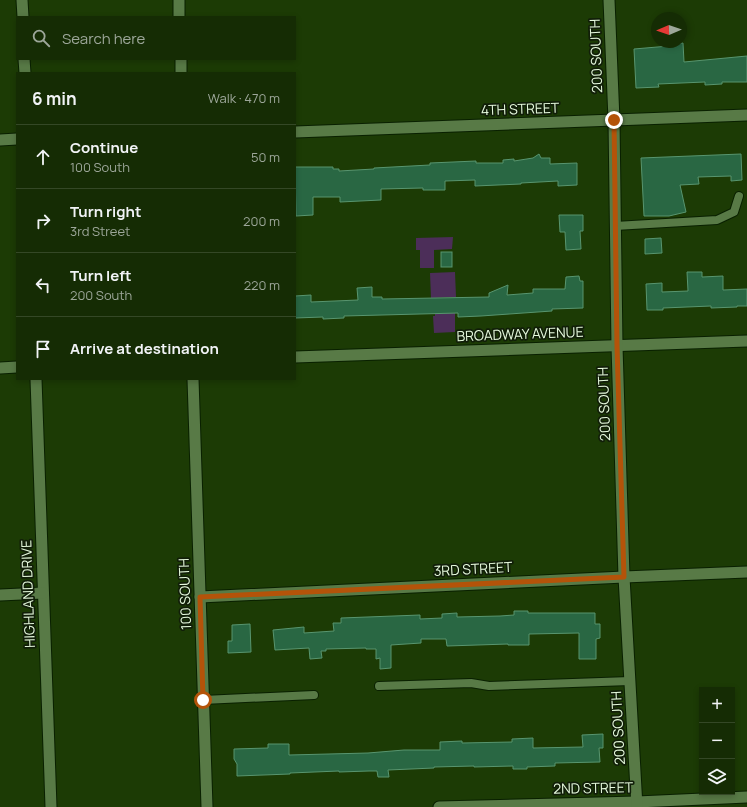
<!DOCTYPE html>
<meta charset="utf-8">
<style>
body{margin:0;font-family:Manrope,sans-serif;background:#223813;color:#f1f3f6}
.controls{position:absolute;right:12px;bottom:12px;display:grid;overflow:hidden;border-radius:0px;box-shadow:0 2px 6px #0003}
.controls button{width:36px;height:36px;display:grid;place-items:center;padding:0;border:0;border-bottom:1px solid #344826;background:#152c04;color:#f1f3f6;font:20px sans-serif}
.compass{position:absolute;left:651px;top:12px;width:36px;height:36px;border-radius:50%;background:#152c04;box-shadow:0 2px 6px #0003;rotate:268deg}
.stop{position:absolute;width:12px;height:12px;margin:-9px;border:3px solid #b45309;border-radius:50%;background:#fff}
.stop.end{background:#b45309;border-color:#fff;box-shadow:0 1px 4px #0008}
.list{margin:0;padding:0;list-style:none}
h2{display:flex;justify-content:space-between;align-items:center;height:52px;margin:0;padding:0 16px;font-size:17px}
h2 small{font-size:13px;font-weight:400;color:#9da79a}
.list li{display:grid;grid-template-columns:26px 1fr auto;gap:12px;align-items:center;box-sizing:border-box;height:64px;padding:0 16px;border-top:1px solid #344826}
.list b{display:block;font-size:15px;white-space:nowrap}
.list p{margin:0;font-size:13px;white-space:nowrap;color:#9da79a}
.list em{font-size:13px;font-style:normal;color:#9da79a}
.icon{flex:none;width:22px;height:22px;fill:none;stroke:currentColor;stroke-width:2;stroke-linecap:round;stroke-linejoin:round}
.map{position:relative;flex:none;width:747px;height:807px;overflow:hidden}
.search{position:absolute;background:#152c04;box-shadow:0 2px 6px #0003;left:16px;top:16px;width:280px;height:44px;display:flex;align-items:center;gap:10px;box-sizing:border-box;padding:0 14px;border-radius:0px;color:#9da79a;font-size:15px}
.panel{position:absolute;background:#152c04;box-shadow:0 2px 6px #0003;left:16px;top:72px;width:280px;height:308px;border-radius:0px}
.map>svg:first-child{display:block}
.green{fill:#4c2e59}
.building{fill:#296743;stroke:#58956f}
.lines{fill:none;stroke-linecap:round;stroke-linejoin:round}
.service-casing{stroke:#092000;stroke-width:10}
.minor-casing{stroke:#092000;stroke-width:13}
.tertiary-casing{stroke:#092000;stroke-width:13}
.service{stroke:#587a46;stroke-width:8}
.minor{stroke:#587a46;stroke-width:11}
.tertiary{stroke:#587a46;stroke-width:11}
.route{stroke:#b45309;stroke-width:5}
.labels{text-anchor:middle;stroke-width:3.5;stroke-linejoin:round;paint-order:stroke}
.street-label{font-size:14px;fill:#e6fadd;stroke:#111e09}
</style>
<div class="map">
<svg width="747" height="807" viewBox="0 0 747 807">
<rect width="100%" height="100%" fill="#1c3b05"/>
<g class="green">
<polygon points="453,237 452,249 434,250 434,268 420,268 420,250 416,250 416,238"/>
<polygon points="455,272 456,297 431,298 430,273"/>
<polygon points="455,311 455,332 434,333 433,316 435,316 435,314 448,313"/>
</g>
<g class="building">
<polygon points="683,43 684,62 747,56 747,82 722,82 722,84 705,85 705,82 658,84 659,87 636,88 634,49 669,46 669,44"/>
<polygon points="539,154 541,158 550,158 550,164 577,163 577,185 558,186 558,181 521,183 521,184 475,186 475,180 445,181 445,190 423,190 423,188 381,189 381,200 340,202 340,197 313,197 313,215 296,216 295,167 333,167 333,169 339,169 339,171 374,169 374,168 430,165 430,163 476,161 476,163 503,163 503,160 514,159 514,161 533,158"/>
<polygon points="741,154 742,180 731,181 731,176 698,177 699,184 680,185 686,212 669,216 644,216 641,158"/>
<polygon points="559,215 583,215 583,231 580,231 581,249 566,250 565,232 560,232"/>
<polygon points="661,238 662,253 645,254 645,239"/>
<rect x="441" y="252" width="11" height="15"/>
<polygon points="687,272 702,272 702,277 723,276 723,290 747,289 747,306 737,306 737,307 711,308 711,306 663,308 663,310 647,310 646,284 662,283 662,292 688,291"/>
<polygon points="579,276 580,281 583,281 583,308 552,309 552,311 481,316 458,317 458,313 344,316 344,318 323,319 323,317 295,318 295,296 311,295 311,302 358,300 357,288 372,287 372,297 382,297 382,299 489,297 489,293 508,285 507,295 533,293 533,289 565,289 566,277"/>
<polygon points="514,611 528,611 528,613 595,613 595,624 600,624 600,638 596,639 596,659 579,659 579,633 529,634 529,645 508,645 508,644 447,646 446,639 421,639 421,643 391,645 391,668 380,669 380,658 376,659 376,649 366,649 366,648 326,649 326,651 321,651 322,658 310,659 309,648 275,650 273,630 304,627 304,633 334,631 333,623 341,623 341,618 420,615 420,619 442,618 442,614 457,613 457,617 500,616 514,615"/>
<polygon points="250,624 251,652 228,653 228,641 232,641 232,625"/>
<polygon points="603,734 603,748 599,748 600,762 555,763 555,766 527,767 527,769 513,769 513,766 474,767 474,766 434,767 434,768 388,770 389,777 378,777 377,771 369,771 339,772 339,771 290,773 290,774 237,776 237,764 234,759 234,749 268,748 268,744 289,744 289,755 368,753 404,750 440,750 440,742 462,741 462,743 512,742 512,739 533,738 533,748 583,747 582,735"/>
</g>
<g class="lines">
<g class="service-casing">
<g id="service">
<polyline points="615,226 717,220 734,212 739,196"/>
<polyline points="379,686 471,683 489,686 630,681"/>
<polyline points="203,700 314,695"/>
</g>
</g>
<g class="minor-casing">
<g id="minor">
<polyline points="22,0 23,17"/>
<polyline points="179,0 179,17"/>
<polyline points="24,59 25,73"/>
<polyline points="181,59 181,73"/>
<polyline points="295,132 747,115"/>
<polyline points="0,140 17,139"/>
<polyline points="295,357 747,341"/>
<polyline points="0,368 17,367"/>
<polyline points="36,379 51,807"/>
<polyline points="193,379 207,807"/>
<polyline points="0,595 43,593"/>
<polyline points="200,597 624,577 747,572"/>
<polyline points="439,807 637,802 747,797"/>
</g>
</g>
<g class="tertiary-casing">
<polyline id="tertiary" points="609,0 614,120 617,346 624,577 637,807"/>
</g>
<use href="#service" class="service"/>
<use href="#minor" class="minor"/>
<use href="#tertiary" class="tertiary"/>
</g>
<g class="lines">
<polyline class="route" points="203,700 200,597 624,577 617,346 614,120"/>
</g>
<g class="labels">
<g class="street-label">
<text transform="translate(596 56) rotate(-92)" y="5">200 SOUTH</text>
<text transform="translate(520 109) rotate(-2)" y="5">4TH STREET</text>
<text transform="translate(520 334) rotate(-2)" y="5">BROADWAY AVENUE</text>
<text transform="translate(604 404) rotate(-92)" y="5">200 SOUTH</text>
<text transform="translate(473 569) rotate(-3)" y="5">3RD STREET</text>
<text transform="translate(28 594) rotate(-92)" y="5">HIGHLAND DRIVE</text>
<text transform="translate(185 594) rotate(-92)" y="5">100 SOUTH</text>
<text transform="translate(618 728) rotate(-93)" y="5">200 SOUTH</text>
<text transform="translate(593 788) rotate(-1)" y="5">2ND STREET</text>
</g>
</g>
</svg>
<div class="controls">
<button>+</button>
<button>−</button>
<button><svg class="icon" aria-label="layers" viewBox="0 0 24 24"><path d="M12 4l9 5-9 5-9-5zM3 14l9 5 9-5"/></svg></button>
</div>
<svg class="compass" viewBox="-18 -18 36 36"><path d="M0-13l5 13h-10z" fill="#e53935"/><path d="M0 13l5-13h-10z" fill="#9da79a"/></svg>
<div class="stop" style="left:203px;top:700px"></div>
<div class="stop end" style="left:614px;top:120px"></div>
<div class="search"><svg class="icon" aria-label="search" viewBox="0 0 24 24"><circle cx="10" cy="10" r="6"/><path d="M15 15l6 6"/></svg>Search here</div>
<section class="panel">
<h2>6 min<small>Walk · 470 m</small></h2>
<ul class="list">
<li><svg class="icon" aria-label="ahead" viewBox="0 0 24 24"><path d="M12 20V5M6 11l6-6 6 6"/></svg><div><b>Continue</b><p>100 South</p></div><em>50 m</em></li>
<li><svg class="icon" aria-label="right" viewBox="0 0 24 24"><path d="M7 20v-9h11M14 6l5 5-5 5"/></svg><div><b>Turn right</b><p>3rd Street</p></div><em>200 m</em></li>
<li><svg class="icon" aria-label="left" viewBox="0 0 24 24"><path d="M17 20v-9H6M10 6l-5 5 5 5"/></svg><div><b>Turn left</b><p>200 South</p></div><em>220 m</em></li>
<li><svg class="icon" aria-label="arrive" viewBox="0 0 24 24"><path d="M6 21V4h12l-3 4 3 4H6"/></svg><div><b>Arrive at destination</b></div></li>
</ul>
</section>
</div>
